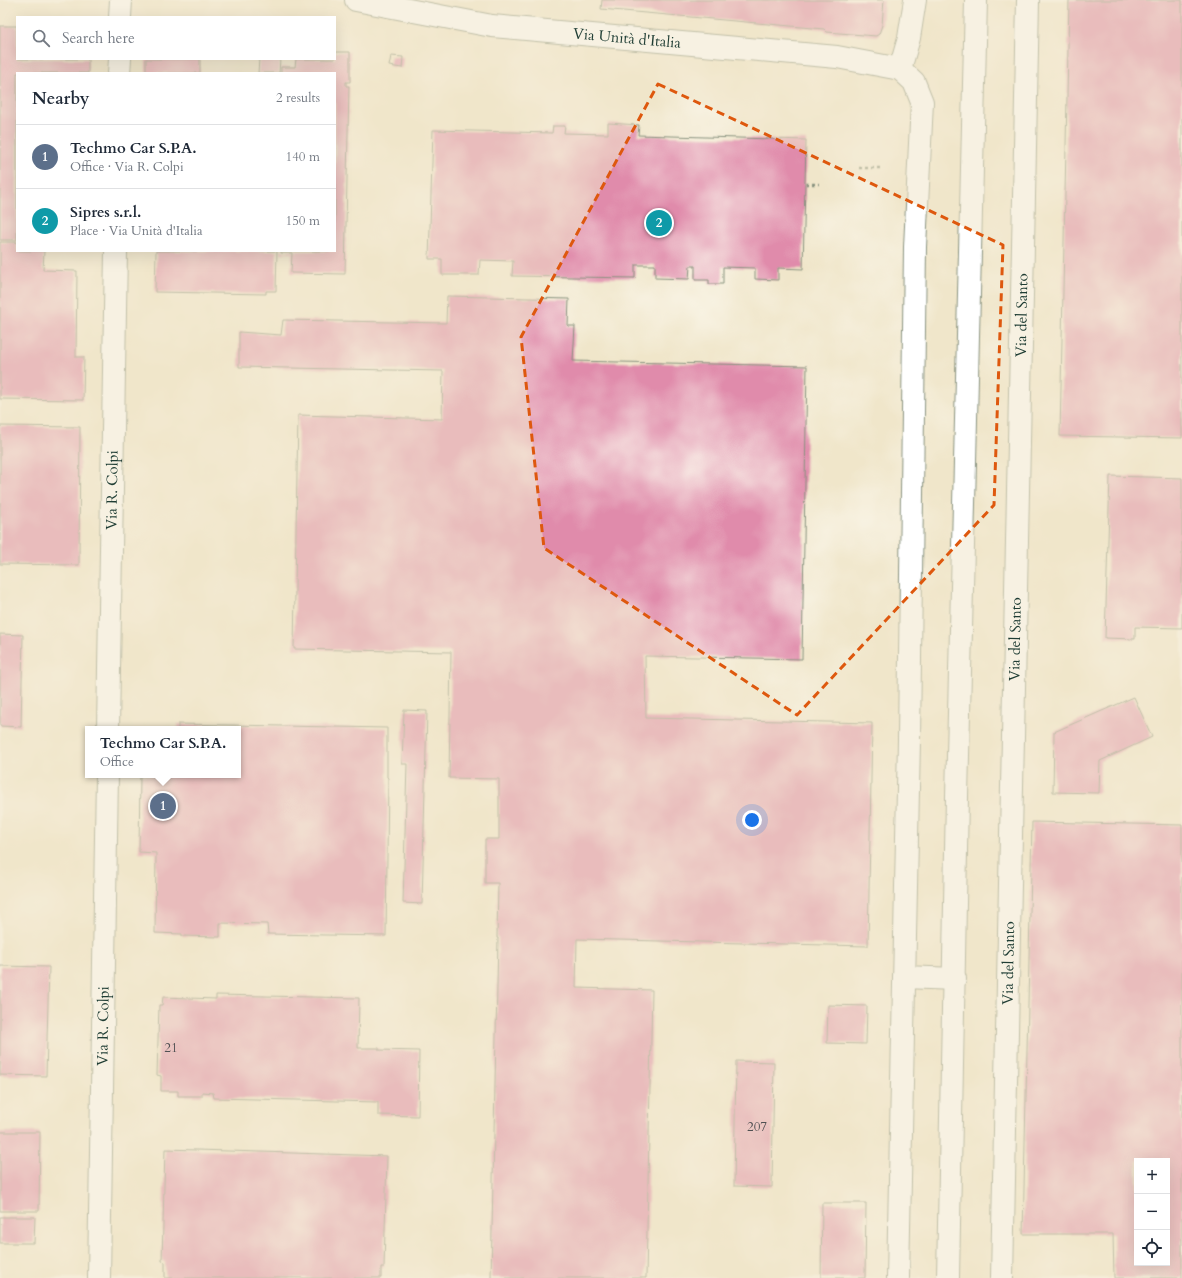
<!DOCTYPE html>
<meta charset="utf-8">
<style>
body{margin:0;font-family:Cardo,serif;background:#f2f2f3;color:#1f2937}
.controls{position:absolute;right:12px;bottom:12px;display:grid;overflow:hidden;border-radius:0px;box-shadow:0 4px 16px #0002}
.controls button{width:36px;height:36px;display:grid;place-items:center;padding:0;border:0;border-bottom:1px solid #e0e1e3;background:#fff;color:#1f2937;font:20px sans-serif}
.you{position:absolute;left:752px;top:820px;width:14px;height:14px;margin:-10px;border:3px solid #fff;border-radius:50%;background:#1a73e8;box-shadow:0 0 0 6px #1a73e833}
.badge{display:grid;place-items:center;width:26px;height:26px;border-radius:50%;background:#111827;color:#fff;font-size:13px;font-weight:700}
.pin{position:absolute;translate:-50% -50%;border:2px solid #fff;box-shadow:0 1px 4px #0006}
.popup{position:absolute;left:85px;top:726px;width:156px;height:52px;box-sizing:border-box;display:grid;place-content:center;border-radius:0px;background:#fff;filter:drop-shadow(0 1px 3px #0005);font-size:13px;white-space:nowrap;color:#747a83}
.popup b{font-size:15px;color:#1f2937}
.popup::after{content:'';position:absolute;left:50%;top:100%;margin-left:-8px;border:8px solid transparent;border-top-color:#fff}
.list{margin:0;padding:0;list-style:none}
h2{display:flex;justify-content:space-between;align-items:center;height:52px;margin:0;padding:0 16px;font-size:17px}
h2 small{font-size:13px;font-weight:400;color:#747a83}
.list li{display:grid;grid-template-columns:26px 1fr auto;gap:12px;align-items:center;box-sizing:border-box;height:64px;padding:0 16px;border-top:1px solid #e0e1e3}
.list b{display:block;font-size:15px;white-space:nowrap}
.list p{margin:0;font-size:13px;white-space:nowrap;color:#747a83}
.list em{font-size:13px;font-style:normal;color:#747a83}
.icon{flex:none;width:22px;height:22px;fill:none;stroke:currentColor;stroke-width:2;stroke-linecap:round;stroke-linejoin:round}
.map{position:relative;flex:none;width:1182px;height:1278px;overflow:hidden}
.search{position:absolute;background:#fff;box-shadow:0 4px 16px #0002;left:16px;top:16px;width:320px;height:44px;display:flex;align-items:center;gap:10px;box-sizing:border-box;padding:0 14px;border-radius:0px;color:#747a83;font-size:15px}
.panel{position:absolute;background:#fff;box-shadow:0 4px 16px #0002;left:16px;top:72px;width:320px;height:180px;border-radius:0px}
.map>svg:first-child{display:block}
.building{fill:#e08bab;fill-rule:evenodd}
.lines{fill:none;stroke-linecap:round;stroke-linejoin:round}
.minor-casing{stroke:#88927f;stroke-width:24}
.tertiary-casing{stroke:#88927f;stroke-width:24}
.path{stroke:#88927f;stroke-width:2.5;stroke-dasharray:3 3;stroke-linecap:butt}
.minor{stroke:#fff;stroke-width:22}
.tertiary{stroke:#fff;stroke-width:22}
.marked{fill:none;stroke:#de580e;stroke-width:3;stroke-dasharray:8 5;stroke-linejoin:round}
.labels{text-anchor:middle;stroke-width:4;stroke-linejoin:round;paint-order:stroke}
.number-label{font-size:13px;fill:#4f5052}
.street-label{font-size:15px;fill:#1f3d34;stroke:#fbf7ec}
</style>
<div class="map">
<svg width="1182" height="1278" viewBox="0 0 1182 1278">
<rect width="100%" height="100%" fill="#fbf7ec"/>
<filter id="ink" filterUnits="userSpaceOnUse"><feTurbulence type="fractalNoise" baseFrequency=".025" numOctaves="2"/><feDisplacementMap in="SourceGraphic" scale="8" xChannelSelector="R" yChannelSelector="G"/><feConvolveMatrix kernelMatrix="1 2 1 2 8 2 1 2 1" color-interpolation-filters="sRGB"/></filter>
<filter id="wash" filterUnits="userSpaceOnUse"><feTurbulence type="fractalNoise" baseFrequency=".012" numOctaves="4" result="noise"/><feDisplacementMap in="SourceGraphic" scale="16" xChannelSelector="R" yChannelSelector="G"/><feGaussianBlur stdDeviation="0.9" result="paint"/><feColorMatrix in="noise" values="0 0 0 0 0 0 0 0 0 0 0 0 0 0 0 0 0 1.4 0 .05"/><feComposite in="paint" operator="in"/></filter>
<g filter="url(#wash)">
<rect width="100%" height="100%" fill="#f0e6ca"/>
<g id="blocks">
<g class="building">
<polygon points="602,0 884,0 882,25 879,34 876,36 827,32 824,29 601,9"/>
<polygon points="1069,0 1182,0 1182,438 1060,436"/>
<polygon points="0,26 17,26 17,59 88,59 88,73 17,73 17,240 0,240"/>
<polygon points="335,52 350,52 350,82 346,82 346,86 349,86 345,274 291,273 292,253 281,253 281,251 335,251 335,73 281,73 281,67 295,67 296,59 335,59"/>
<polygon points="391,56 403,57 402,68 389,66"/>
<rect x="146" y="59" width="54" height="14"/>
<polygon points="259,59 280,59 279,73 258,73"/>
<polygon points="608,123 639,125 638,135 806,140 803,269 778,268 778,280 755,279 755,268 723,267 723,284 709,284 709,280 695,280 695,266 690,266 689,279 655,278 655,265 635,265 635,278 512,276 513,261 480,260 479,275 442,275 442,259 429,259 433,130 552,133 553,126 565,126 564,133 608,134"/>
<polygon points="0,242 17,242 17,251 44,251 43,270 77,271 76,357 84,357 83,400 0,399"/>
<polygon points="156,251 277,251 276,291 266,291 266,294 155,292"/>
<polygon points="447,296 569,299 568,326 575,326 573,361 807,366 802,659 645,656 646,718 872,723 868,946 577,939 576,988 652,990 646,1278 491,1278 498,938 497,938 498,883 485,883 485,839 499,839 499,779 449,778 451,652 294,649 298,415 442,419 443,371 239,367 239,332 281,335 283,320 446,323"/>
<polygon points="0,426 80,427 79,565 0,564"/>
<polygon points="1110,476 1182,478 1182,628 1135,627 1135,639 1105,638"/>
<polygon points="0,634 23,635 21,727 0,726"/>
<polygon points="1134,697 1152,737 1100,761 1099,793 1053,792 1054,732"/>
<polygon points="404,710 427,711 422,904 403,903 407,764 402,764"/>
<polygon points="178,724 387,728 387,777 388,778 386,936 268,934 267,924 220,923 220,937 182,936 182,934 155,933 156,853 139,852 140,775 238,775 238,729 178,729"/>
<path d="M1032,822L1182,825V1278H1114L1113,1234H1023ZM1137,1161H1167V1263H1137Z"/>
<polygon points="0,966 49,967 46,1076 0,1075"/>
<polygon points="216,995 359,998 358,1048 379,1048 379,1050 419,1051 418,1116 378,1115 378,1102 214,1098 213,1093 202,1092 202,1096 178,1096 178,1091 161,1091 161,1076 157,1075 159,1005 162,1005 163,997 216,999"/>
<polygon points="828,1005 867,1006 866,1044 827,1043"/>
<polygon points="736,1061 774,1062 772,1187 734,1186"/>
<polygon points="0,1132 40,1132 39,1211 0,1211"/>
<polygon points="165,1149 387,1156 384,1267 381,1267 381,1278 165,1278 165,1262 162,1261"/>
<polygon points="822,1203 866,1203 865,1278 821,1278"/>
<polygon points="0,1217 35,1217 34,1243 0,1243"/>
</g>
</g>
</g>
<g filter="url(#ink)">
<use href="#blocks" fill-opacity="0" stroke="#88927f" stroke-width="1"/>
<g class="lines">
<g class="minor-casing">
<g id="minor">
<path id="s1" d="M356,0L492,26L837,57L900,69"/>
<polyline points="120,17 121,0"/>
<polyline points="900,69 909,38 915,0"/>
<polyline points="119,73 120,59"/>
<path id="s2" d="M108,729L116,251"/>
<polyline points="904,977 955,979"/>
<path id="s3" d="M99,1278L107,775"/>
<polyline points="898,1278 909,740 915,247 922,102 914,82 900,69"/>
<path id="s4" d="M1002,1278L1028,0"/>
</g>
</g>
<g class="tertiary-casing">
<polyline id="tertiary" points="948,1278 957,797 976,0"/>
</g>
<g class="path">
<polyline points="859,168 883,168"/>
<polyline points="806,184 819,184"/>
</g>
<use href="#minor" class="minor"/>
<use href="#tertiary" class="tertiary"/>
</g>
</g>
<path d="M0 0H1182V1278H0ZM658,84L1003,245L994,505L797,715L544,548L521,337Z" fill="#f0e6ca" fill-opacity=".55" fill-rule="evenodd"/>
<path class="marked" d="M658,84L1003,245L994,505L797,715L544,548L521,337Z"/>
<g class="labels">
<g class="number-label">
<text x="171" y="1052">21</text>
<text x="757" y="1131">207</text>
</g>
<g class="street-label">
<text dy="5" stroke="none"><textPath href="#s1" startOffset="274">Via Unità d'Italia</textPath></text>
<text dy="5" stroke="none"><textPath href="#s4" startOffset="963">Via del Santo</textPath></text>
<text dy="5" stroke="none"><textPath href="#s2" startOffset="239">Via R. Colpi</textPath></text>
<text dy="5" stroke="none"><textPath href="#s4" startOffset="639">Via del Santo</textPath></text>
<text dy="5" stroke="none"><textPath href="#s4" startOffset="315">Via del Santo</textPath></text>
<text dy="5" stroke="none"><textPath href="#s3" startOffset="252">Via R. Colpi</textPath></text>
</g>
</g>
</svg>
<div class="controls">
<button>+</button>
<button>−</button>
<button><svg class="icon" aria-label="locate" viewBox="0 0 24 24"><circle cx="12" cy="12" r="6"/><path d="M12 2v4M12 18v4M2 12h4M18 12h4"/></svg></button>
</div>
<div class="you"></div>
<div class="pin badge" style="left:163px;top:806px;background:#5c6f8a">1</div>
<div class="popup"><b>Techmo Car S.P.A.</b>Office</div>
<div class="pin badge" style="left:659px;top:223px;background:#0f9aa8">2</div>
<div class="search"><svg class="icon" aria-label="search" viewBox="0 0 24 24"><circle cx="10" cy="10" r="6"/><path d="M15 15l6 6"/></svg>Search here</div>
<section class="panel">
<h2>Nearby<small>2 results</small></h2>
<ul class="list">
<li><span class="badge" style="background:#5c6f8a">1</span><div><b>Techmo Car S.P.A.</b><p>Office · Via R. Colpi</p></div><em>140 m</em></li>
<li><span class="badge" style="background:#0f9aa8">2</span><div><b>Sipres s.r.l.</b><p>Place · Via Unità d'Italia</p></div><em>150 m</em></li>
</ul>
</section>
</div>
